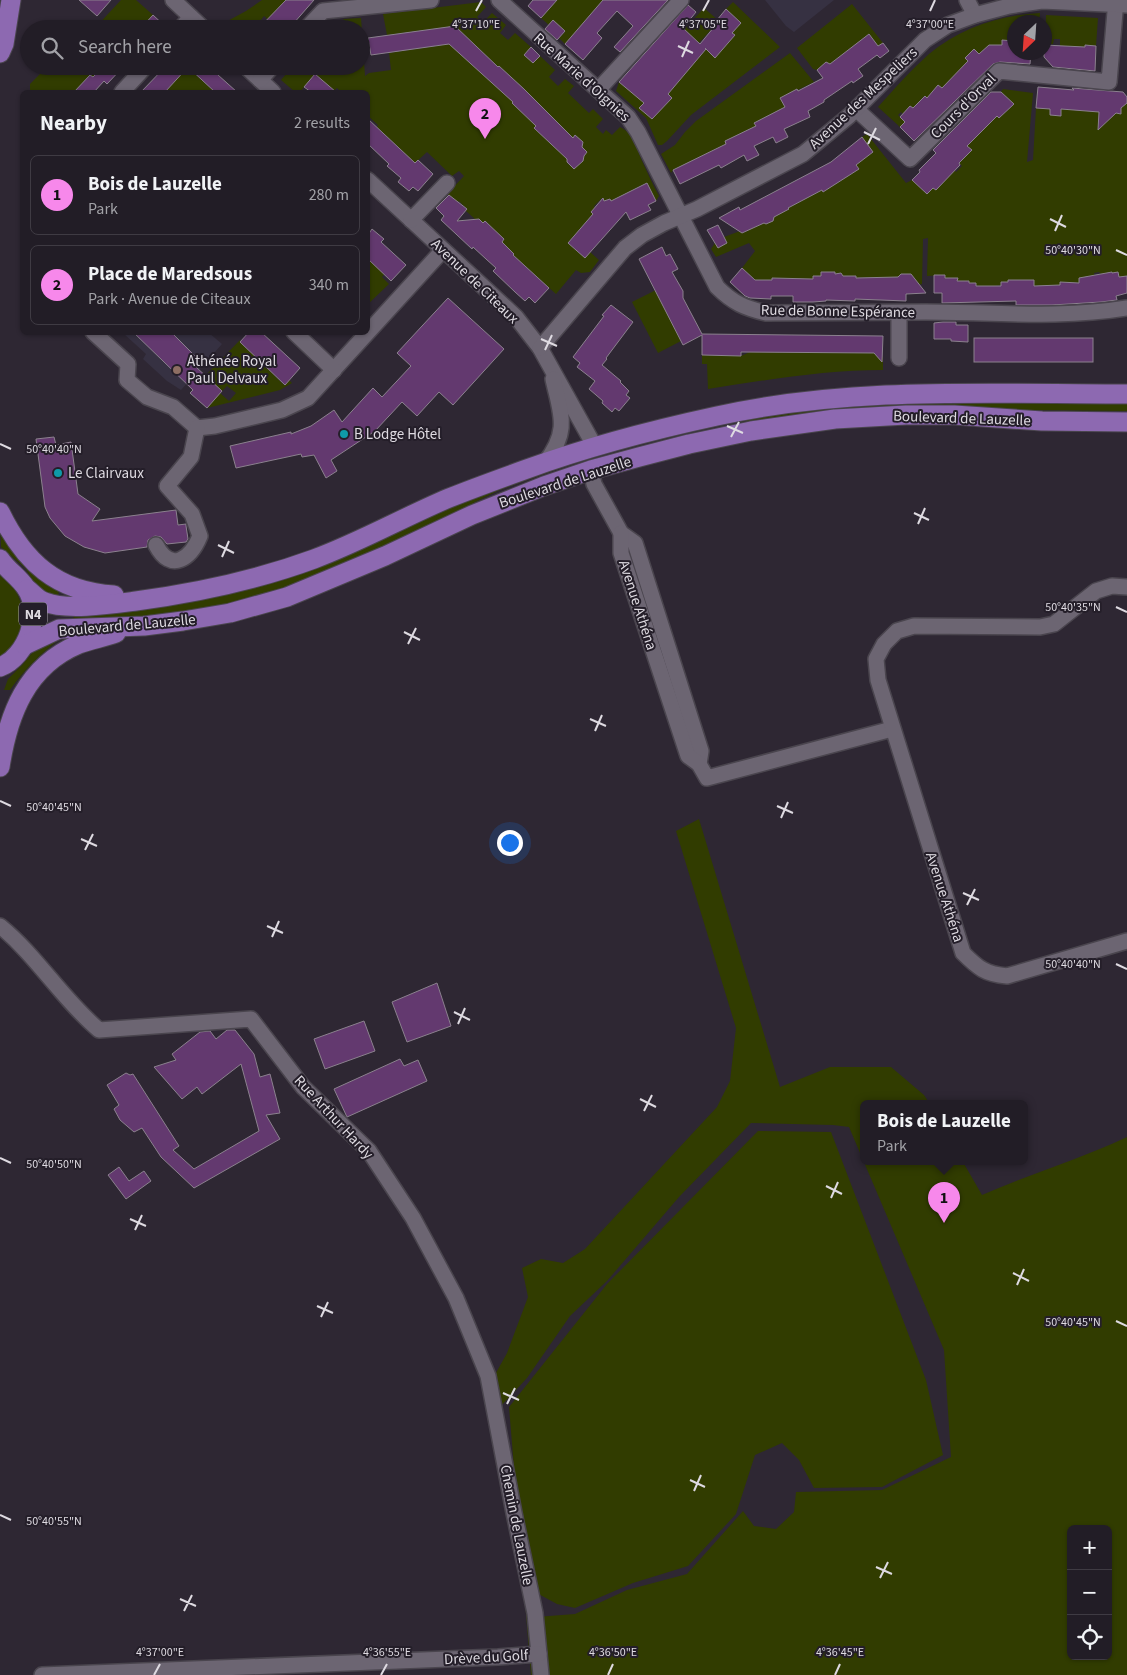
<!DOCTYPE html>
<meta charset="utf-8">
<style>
body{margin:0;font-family:"Source Sans 3",sans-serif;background:#2e2a32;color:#f1f3f6}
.controls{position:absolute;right:15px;bottom:15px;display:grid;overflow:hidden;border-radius:8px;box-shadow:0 1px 4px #0004}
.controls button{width:45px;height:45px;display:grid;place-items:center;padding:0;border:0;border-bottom:1px solid #3f3b43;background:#221d26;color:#f1f3f6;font:25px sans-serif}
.compass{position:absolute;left:1007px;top:15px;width:45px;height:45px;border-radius:50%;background:#221d26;box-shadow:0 1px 4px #0004;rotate:205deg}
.you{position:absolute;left:509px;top:842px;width:18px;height:18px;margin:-12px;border:4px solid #fff;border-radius:50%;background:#1a73e8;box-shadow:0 0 0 8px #1a73e833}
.badge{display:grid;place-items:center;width:32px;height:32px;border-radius:50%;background:#f788eb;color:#111;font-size:16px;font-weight:700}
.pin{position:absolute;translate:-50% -41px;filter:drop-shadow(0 1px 2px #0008)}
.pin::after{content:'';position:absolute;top:26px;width:18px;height:15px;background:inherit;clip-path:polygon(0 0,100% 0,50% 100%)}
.popup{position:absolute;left:860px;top:1100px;width:168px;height:65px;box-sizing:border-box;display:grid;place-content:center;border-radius:8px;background:#221d26;filter:drop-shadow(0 1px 4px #0005);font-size:16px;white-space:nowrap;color:#a2a2a7}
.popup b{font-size:19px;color:#f1f3f6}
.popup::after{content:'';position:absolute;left:50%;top:100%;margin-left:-10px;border:10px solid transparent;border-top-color:#221d26}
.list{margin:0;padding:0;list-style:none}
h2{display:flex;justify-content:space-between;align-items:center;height:65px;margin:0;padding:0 20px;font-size:21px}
h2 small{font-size:16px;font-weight:400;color:#a2a2a7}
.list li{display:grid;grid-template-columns:32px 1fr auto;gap:15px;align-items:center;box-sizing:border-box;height:80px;margin:0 10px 10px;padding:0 10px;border:1px solid #3f3b43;border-radius:8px}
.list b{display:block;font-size:19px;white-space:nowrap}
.list p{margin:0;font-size:16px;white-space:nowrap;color:#a2a2a7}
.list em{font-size:16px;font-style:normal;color:#a2a2a7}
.icon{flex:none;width:28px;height:28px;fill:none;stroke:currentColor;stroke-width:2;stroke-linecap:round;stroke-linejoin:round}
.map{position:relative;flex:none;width:1127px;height:1675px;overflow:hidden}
.search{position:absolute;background:#221d26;box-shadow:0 1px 4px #0004;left:20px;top:20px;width:350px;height:55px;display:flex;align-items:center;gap:12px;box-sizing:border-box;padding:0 18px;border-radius:28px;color:#a2a2a7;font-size:19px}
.panel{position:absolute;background:#221d26;box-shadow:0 1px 4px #0004;left:20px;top:90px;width:350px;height:245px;border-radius:8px}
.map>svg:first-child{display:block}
.education{fill:#363142}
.green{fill:#313c00;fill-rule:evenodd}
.building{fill:#63396f;stroke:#8b818e}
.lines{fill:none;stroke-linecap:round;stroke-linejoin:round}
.minor-casing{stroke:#4a454e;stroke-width:18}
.major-casing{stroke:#4a454e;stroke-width:21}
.minor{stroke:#6c6572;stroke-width:15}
.major{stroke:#8d69b1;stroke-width:19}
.ticks{fill:none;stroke:#dedae1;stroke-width:2}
.education-dot{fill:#8d6e63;stroke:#241e29;stroke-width:2}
.culture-dot{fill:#0f9aa8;stroke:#241e29;stroke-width:2}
.labels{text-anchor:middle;stroke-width:4;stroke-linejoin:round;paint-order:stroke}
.shield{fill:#241e29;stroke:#a6a2aa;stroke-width:1}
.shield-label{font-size:14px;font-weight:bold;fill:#dedae1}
.street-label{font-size:15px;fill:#dedae1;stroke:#241e29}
.poi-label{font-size:15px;fill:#dedae1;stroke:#241e29;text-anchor:start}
.ticks-label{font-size:12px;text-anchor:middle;fill:#dedae1;stroke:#241e29;stroke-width:4;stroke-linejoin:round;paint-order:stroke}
</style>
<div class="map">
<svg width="1127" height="1675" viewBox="0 0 1127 1675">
<rect width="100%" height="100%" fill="#2e2733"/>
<g class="education">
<polygon points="765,0 834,0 794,32 786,26"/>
<polygon points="123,333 209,333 222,344 181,390 167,381 143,359 146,354"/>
</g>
<g class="green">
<polygon points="121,0 136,0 153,15 140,29 94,29"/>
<polygon points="262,0 297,0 285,1 277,9 280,12 271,22 264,16 254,29 227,29 222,24 246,11"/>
<polygon points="557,0 603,0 585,21 567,46 559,38 565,32 553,21 549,25 541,18"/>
<path d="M481,2L486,7L477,17L483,22L492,13L506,25L500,33L508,40L515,33L531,47L524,55L533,63L540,56L555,70L549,77L558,86L565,79L574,86L568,93L589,113L593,109L603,119L596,127L603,134L606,130L612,135L620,127C635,134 636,148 643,163C648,174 653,185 659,196L656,201L646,183L611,201L610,199L604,201L602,198L594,206L595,208L591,212L593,214L568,243L585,258L590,252L599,260L590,272L581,273L576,270L556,294L516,258L512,257L514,254L507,247L499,245L504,239L499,235L487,230L490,226L486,221L483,223L476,220L466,211L467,209L459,201L456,204L454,200L447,194L464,176L459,171L452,176L427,152L414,164L401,150L377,127L378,125L368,116V92H341L337,88L334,91L304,87L300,92H295L281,80L293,66H300L305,71L309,66H361V29H353L343,19L361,18L365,76L369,73L391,70L389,53L450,44L513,102L512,103L536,125L534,128L567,159V163L574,169L587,152L582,147L583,142L573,138L499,66L498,67L455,26L387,35L383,14Z"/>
<polygon points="733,2 780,47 691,115 667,141 662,145 658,145 646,118 616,91 619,82 628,89 704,8 719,21 639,108 652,119 672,98 666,92 677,82 706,49 715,57 734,36 732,33 741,23 726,9"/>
<polygon points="852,4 883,43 878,46 869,34 853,46 853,48 830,64 826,62 817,70 813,69 797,48"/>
<path d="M1040,13L1039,22H1014V41L1002,40V45H989L979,54L975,50L969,62L942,88L938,85L927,98L924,96L913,108L910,106L903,114L901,112L898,115L905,122L900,127L878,107C894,89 911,70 929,54C960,28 1000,15 1040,13Z"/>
<polygon points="1046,15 1098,18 1096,46 1086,45 1085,47 1060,46 1060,39 1054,39 1053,44 1050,44 1050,46 1045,45"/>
<polygon points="790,53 814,82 781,98 785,108 755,123 756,126 725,141 726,144 673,170 671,173 661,154 675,145 685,132 696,121"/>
<polygon points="48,66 104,66 93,77 90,75 74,92 30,92 30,84"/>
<polygon points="186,66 190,70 215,92 162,92 172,82 173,83"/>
<path d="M1003,89L1033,93L1027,162L1033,160L1036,108L1043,109V106H1050V115L1060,116L1063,89L1099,112L1098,128L1113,113H1121V108L1127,103V276L1119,277L1118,272L1102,275L1099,272L1094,273L1095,279L1087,280L1085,277L1079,278V283L1060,282V285L1034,286V280H1008V282C997,288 980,288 969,283L968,281H957V278H945V275L927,276L928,238L923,239L922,284L917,285L900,276H898V281L880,277L856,278V276H843L841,273L821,276L813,282L793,278H772V280H755L742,268L755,251L749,243L716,257L711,249L715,243H727L724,237L740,231L742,233L748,231V227L773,221L774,215L788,210V208L822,190L823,192L859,169L856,165L862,137L867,134L906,183L912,180L927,194L933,188L936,190L954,170L956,172L962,166L959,163L971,150L967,146L997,116L999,118L1014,104L1001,92Z"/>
<polygon points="368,259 370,261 371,259 386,272 382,277 389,284 368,304"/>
<polygon points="656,290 681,341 658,353 632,302"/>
<polygon points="240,340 240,342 250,352 258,356 256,359 267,369 269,367 275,372 273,374 284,385 289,380 292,383 280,390 207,408 220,393 229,401 236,393 227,386 222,391 205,376"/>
<path d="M818,350V353H874L878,357H883V370C825,370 765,380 708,389L707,364H702V355L741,356L750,352Z"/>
<polygon points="1127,398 1127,411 1001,410 768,419 736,422 705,428 611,452 610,446 823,403"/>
<polygon points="562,465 561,468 500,490 475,502 431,530 296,587 196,612 73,624 74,611 150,606"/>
<polygon points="0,521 59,586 58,600 37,587 25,568 1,547"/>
<path d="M0,576C20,586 27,614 20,634C16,645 8,652 0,658Z"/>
<path d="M59,635L60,639C40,654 24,670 10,690H4L8,679L23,664L36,648Z"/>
<path d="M699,819L780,1087L830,1067H891L924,1095L930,1104H864V1162H963L982,1195C1030,1174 1080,1159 1127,1137V1675H544L536,1617L575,1614L627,1590L687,1574L743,1511L754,1526L776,1529L794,1512L796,1492L882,1490L951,1457L944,1350L849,1127L833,1125L751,1123L679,1197L607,1281L570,1316L527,1378L500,1407L492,1380L507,1353L528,1297L522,1268L541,1259L563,1263L585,1249L717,1107L730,1081L736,1028L676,831ZM1071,1529H1108V1656H1071Z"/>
<polygon points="758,1131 831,1132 926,1380 943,1455 882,1487 814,1488 799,1460 782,1443 755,1455 736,1514 688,1566 633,1583 575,1608 557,1604 533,1591 536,1675 531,1675 509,1407 607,1284"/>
</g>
<g class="building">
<polygon points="79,0 111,0 97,16"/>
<polygon points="286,0 314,0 293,24 290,21 282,29 258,29"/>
<polygon points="533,0 557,0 541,18 528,6"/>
<polygon points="603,0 668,0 620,52 614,47 633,26 617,11 597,33 602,38 583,60 565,44"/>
<polygon points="688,5 696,12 683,28 700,44 719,21 717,20 726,9 741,23 732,33 735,35 715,58 705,48 706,49 668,94 672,98 652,119 639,108 644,103 619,82"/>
<polygon points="153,15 168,29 140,29"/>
<polygon points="553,20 565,31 557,40 545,29"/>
<polygon points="455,26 498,67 499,66 524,89 573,138 575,135 583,142 582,147 587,152 584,156 583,161 574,169 567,162 567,159 534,128 536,126 512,103 513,102 449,44 371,55 368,38"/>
<polygon points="869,34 878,46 883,43 889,51 880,58 877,55 858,69 863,76 853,83 852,81 824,100 824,102 808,111 810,117 784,129 788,137 776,143 773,137 754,146 759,155 747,161 744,155 721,168 719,165 680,184 673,170 726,144 725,141 756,126 754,123 785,107 780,98 797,89 798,91 823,78 817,70 826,62 830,64"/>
<polygon points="1002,40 1014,41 1014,52 1031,52 1030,64 1000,62 993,64 914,141 900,127 905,122 900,117 910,106 913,108 925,96 927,98 938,85 942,88 968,61 965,58 974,49 979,54 989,45 1002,45"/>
<polygon points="1044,45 1085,47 1085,45 1096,46 1095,71 1053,67 1044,57"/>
<polygon points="531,47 540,56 533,63 524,55"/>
<polygon points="104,66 124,66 107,84 104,81 94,92 74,92 90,75 93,77"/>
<polygon points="166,66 208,66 237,92 215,92 188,67 165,92 141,92"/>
<polygon points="315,74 336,92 311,92 304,87"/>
<polygon points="1038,87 1074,90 1072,88 1123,92 1127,97 1127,103 1121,108 1121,114 1116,113 1098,130 1099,112 1061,109 1061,116 1050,115 1050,109 1036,108"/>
<polygon points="991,92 1001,92 1014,104 999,118 997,116 967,146 972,150 959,163 960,165 936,190 933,188 927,194 912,180 920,172 919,170 936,153 933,150"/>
<polygon points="368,119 415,163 418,160 433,174 418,191 413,187 409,191 398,182 401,178 387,166 389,164 368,144"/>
<polygon points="862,137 873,152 856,165 859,169 823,192 822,190 788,208 789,209 774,217 773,221 766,224 764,223 742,233 719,218 739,207 740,210 831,162"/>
<polygon points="647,183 656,201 648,205 651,210 630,220 626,212 585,258 568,243 593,214 591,212 603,198 604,201 610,199 611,201"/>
<polygon points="449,195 467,209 457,221 479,219 483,223 485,221 504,239 502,242 514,254 513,255 549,288 535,303 529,297 525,301 515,292 493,271 496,268 486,259 473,247 472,249 441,220 444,216 436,208"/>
<polygon points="718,225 727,243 718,248 707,230"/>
<polygon points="372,229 384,239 381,242 406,265 391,281 368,259 368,235"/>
<polygon points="662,247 666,256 670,254 678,269 672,272 683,291 683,298 702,334 883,336 882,362 874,353 741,352 741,356 702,355 702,335 683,345 639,259"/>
<polygon points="742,268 755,280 772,280 772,278 813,279 813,276 821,276 821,272 835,272 835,274 841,273 843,276 856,276 856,278 898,277 901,274 911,274 926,293 906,294 906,301 855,299 855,301 826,300 826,301 813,302 793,302 793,296 771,296 771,299 750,298 745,296 730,282"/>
<polygon points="1112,272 1112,273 1118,272 1119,277 1127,276 1127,293 1116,296 1117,300 1101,302 1052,305 1016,305 1016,301 942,303 942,293 934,293 934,275 945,275 945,278 958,278 957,281 969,281 969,283 976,283 976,286 1001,286 1001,282 1008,282 1008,280 1034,280 1034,286 1060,285 1060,282 1079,283 1079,278"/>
<polygon points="448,298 504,349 453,405 439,392 417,416 402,402 375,431 331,460 337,471 326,478 314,455 302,457 301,454 236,468 230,446 291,432 291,434 311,426 334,410 342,422 373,388 382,397 411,366 397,353"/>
<polygon points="611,305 633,322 606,358 607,359 602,365 621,381 620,382 629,391 626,395 630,398 619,411 615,408 612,412 602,403 603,401 589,389 595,381 577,367 580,363 573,357 604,316 602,315"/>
<polygon points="943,322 956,322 956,325 968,325 968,342 951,341 951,339 934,339 934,323"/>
<polygon points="133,332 171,332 201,362 196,367 222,391 207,408 190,393 193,390"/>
<polygon points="249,332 261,332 300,368 285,385 240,342"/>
<rect x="974" y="338" width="119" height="24"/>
<polygon points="54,437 56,445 71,442 78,494 100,509 92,521 176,510 178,525 186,524 186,526 188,539 186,542 167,544 161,537 155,536 148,540 147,547 105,553 84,547 65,536 50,518 45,507 36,439"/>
<polygon points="437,983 451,1026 407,1042 392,1002"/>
<polygon points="364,1021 375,1051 325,1069 314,1039"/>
<polygon points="227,1030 235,1030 254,1054 260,1077 270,1074 280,1113 266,1115 280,1139 194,1188 161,1157 142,1128 134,1132 120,1120 114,1109 119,1105 107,1085 126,1073 130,1075 133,1074 179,1146 173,1150 194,1169 259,1131 241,1064 202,1094 197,1087 182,1099 154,1067 176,1060 172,1054 200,1032 210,1031 216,1039"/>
<polygon points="400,1059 404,1066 418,1060 427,1081 347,1117 334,1089"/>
<polygon points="119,1167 129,1181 144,1171 151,1181 126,1199 108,1175"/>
</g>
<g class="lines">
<g class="minor-casing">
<g id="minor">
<polyline points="173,0 204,29"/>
<path d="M499,0L628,117L638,132L717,287C733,303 745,308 766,313C820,313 873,312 926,312C993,312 1061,319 1127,308"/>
<polyline points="967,0 975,15"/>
<polyline points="180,29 191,17"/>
<polyline points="306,29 323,11 431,0"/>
<polyline points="245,66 273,92"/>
<polyline points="260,80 273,66"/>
<polyline points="598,90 681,0"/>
<polyline points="122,92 146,66"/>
<polyline points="856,109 910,159 999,71 1109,82 1116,0"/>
<polyline points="368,180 516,317 540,348 595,447"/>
<polyline points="411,220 447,183"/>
<polyline points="93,332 128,364 127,380 147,397 173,407 197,428 215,426 282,410 308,398 443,250"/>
<polyline points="294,332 334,370"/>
<polyline points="540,348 625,248 642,235 664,223 697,209 803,154 849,116 925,40 948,25 975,15 1009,6 1042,1 1127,5"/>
<polyline points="899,358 899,313"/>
<path d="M545,463C570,430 561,415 553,379"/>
<polyline points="591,470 594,484 621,533 635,543 701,751 699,764"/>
<polyline points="621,533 621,553 688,756 699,764 707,778 892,729"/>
<path d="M156,545C171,574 191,558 200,536L192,514L167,486L191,457L197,428"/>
<path d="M1127,587L1112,586L1096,591L1054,624L1040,627L914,626L897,631L884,644L876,659L878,680L963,953C978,968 985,974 1007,976L1127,941"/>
<path d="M0,926C37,956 62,999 99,1030L251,1019L303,1087L369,1151L413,1218L456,1298L488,1376L514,1513L535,1613L541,1675"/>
<polyline points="42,1675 498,1657 539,1654"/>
</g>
</g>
<g class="major-casing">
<g id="major">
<polyline points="0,53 4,44 11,0"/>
<path d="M0,512C24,562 57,592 114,595"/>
<path d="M0,559C7,570 19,577 26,588C43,612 27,657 0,667"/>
<path d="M27,589C33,593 38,600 45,602C66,611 113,604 136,601C196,593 257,580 314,559C360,542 404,517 449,498C474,488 499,479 524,470C587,447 652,430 717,416C852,386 990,394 1127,394"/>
<polyline points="25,645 59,629 144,626 183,621 230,613 287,597 385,556 472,515 544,486 591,470 639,457 689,444 751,431 835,419 906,415 954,415 1042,421 1127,422"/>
<path d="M0,767C8,715 26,666 79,644C91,640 104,637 116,633"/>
</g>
</g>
<use href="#minor" class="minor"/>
<use href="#major" class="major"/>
</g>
<path class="ticks" d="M476,11L482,0M703,11L709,0M930,11L935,0M678,46L693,53M682,57L689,41M864,132L880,140M868,144L876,128M1050,219L1066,227M1055,231L1062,215M1116,250L1127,255M541,339L557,346M545,350L552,335M727,426L743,433M731,437L739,422M0,444L11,449M914,513L929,520M918,524L925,508M218,545L234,553M222,557L229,541M1116,607L1127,612M404,632L420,640M408,644L416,628M590,719L606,726M595,731L602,715M0,801L11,806M777,806L793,813M781,818L788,802M81,839L97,846M85,850L93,834M963,893L979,900M967,905L975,889M267,926L283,933M272,937L279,921M1116,964L1127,969M454,1012L470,1020M458,1024L465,1008M640,1099L656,1107M644,1111L652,1095M0,1158L11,1163M826,1186L842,1194M831,1198L838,1182M130,1219L146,1226M135,1230L142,1215M1013,1273L1029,1281M1017,1285L1024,1269M317,1306L333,1313M321,1317L328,1302M1116,1321L1127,1326M503,1393L519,1400M507,1404L515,1388M690,1480L705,1487M694,1491L701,1475M0,1515L11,1520M876,1567L892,1574M880,1578L888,1562M180,1599L196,1606M184,1611L192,1595M154,1675L160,1664M381,1675L387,1664M608,1675L613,1664M835,1675L840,1664"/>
<circle class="education-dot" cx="177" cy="370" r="5"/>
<g class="culture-dot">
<circle cx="344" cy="434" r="5"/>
<circle cx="58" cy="473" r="5"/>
</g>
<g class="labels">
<rect class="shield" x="19" y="602.5" width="28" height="23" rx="4"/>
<g class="shield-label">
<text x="33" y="619">N4</text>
</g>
<g class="street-label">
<text transform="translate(582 77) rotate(42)" y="5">Rue Marie d'Oignies</text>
<text transform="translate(863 98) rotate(-43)" y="5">Avenue des Mespeliers</text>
<text transform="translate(963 106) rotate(-45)" y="5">Cours d'Orval</text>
<text transform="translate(475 281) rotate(44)" y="5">Avenue de Citeaux</text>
<text transform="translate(838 311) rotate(1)" y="5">Rue de Bonne Espérance</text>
<text transform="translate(962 418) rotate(2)" y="5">Boulevard de Lauzelle</text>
<text transform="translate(565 482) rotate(-18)" y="5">Boulevard de Lauzelle</text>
<text transform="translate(638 605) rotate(72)" y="5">Avenue Athéna</text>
<text transform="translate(127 625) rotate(-5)" y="5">Boulevard de Lauzelle</text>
<text transform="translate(945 897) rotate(72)" y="5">Avenue Athéna</text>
<text transform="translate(334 1117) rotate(47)" y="5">Rue Arthur Hardy</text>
<text transform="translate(517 1525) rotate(79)" y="5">Chemin de Lauzelle</text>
<text transform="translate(486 1657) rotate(-3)" y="5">Drève du Golf</text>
</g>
<g class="poi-label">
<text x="187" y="366">Athénée Royal<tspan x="187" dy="17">Paul Delvaux</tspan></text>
<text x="354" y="439">B Lodge Hôtel</text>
<text x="68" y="478">Le Clairvaux</text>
</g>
</g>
<g class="ticks-label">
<text x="476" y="28">4°37'10"E</text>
<text x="703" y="28">4°37'05"E</text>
<text x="930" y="28">4°37'00"E</text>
<text x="1073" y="254">50°40'30"N</text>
<text x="54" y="453">50°40'40"N</text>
<text x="1073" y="611">50°40'35"N</text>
<text x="54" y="811">50°40'45"N</text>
<text x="1073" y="968">50°40'40"N</text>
<text x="54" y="1168">50°40'50"N</text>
<text x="1073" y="1326">50°40'45"N</text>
<text x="54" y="1525">50°40'55"N</text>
<text x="160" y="1656">4°37'00"E</text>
<text x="387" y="1656">4°36'55"E</text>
<text x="613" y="1656">4°36'50"E</text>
<text x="840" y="1656">4°36'45"E</text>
</g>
</svg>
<div class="controls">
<button>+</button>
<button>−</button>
<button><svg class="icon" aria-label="locate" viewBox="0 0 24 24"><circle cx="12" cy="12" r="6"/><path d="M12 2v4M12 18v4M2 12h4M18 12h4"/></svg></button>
</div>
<svg class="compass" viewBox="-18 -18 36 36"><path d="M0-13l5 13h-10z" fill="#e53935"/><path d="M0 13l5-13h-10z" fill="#a2a2a7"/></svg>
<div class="you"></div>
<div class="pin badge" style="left:944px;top:1223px">1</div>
<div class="popup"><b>Bois de Lauzelle</b>Park</div>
<div class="pin badge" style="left:485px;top:139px">2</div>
<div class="search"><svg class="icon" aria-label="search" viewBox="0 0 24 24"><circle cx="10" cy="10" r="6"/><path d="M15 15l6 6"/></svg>Search here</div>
<section class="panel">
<h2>Nearby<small>2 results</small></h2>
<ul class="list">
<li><span class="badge">1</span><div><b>Bois de Lauzelle</b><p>Park</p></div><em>280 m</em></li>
<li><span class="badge">2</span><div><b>Place de Maredsous</b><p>Park · Avenue de Citeaux</p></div><em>340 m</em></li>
</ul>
</section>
</div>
